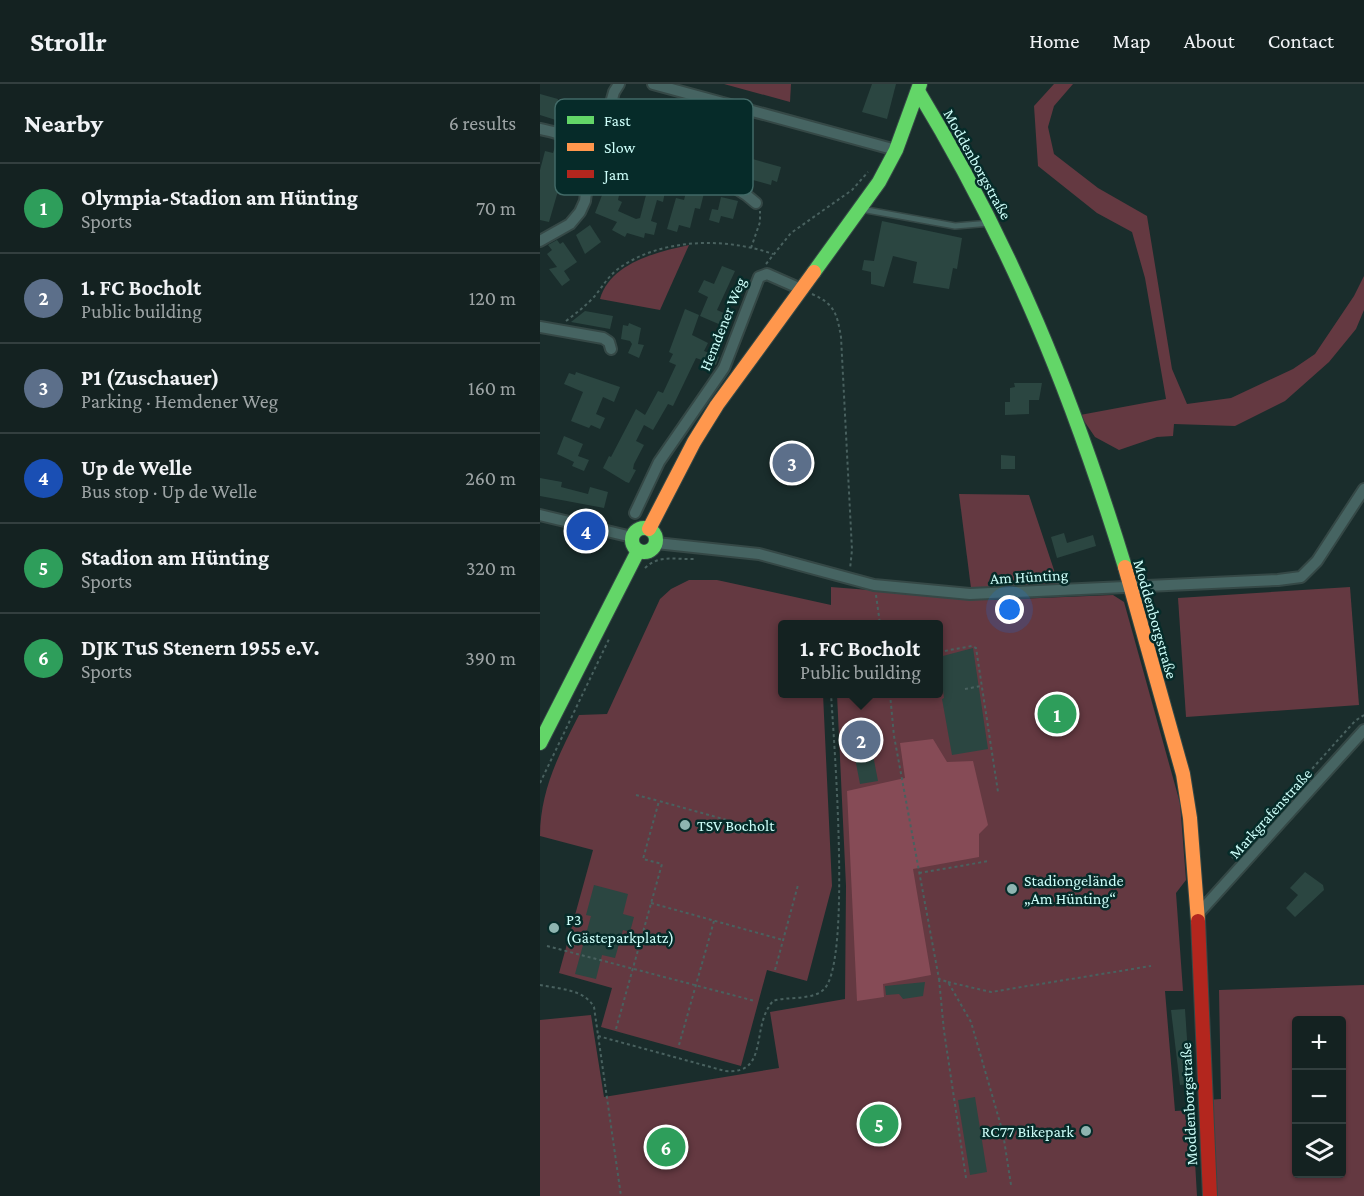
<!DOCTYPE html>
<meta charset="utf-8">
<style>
body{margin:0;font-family:"Crimson Pro",serif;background:#212f2e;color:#f1f3f6}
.controls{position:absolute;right:18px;bottom:18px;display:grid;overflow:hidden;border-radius:6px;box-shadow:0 2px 4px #0004}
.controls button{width:54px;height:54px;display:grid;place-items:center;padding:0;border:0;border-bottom:2px solid #333f3f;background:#142221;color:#f1f3f6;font:30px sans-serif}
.you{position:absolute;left:470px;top:526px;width:21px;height:21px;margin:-15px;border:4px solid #fff;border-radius:50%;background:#1a73e8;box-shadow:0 0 0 9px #1a73e833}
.badge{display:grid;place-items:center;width:39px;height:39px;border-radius:50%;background:#8eb5b1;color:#fff;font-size:20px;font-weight:700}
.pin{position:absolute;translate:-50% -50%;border:3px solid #fff;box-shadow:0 2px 6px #0006}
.popup{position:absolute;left:238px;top:536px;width:165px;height:78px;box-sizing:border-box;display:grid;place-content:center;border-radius:6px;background:#142221;filter:drop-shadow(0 2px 4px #0005);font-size:20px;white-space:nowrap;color:#9da4a5}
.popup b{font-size:22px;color:#f1f3f6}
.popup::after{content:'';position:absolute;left:50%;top:100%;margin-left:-12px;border:12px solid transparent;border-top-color:#142221}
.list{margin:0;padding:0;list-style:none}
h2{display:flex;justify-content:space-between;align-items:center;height:78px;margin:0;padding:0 24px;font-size:26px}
h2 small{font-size:20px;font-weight:400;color:#9da4a5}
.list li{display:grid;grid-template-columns:39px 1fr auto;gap:18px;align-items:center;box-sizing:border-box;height:90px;padding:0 24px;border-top:2px solid #333f3f}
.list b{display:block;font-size:22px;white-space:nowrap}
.list p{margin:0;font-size:20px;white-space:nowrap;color:#9da4a5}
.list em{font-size:20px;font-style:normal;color:#9da4a5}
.icon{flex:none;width:33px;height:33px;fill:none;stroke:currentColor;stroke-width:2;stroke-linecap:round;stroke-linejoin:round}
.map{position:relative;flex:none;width:824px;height:1112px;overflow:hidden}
header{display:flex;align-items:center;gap:36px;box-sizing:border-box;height:84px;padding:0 30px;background:#142221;border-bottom:2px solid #333f3f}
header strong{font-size:28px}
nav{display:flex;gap:33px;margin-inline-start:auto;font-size:21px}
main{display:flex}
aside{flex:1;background:#142221}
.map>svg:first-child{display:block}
.green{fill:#643941;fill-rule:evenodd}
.forest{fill:#864b56}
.building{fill:#2b4641}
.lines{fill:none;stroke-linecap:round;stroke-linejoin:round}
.lane-casing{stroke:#354846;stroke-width:8}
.street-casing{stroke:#354846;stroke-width:14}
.fast-casing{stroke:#354846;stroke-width:16}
.slow-casing{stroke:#354846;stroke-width:16}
.jam-casing{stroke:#354846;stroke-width:16}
.path{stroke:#49615f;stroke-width:2;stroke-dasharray:3 3;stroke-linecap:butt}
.lane{stroke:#466462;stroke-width:5}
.street{stroke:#466462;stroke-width:10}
.fast{stroke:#63d668;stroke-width:14}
.slow{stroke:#ff974d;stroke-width:14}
.jam{stroke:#b3261e;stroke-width:14}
.poi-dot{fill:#8eb5b1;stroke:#062b29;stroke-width:2}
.labels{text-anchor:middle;stroke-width:5;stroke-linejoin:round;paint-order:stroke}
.street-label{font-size:16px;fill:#cdfef9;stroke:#062b29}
.poi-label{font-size:16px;fill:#cdfef9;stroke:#062b29;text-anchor:start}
.key{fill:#062b29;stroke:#426a67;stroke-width:1.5}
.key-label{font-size:16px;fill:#cdfef9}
</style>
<header>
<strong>Strollr</strong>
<nav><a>Home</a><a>Map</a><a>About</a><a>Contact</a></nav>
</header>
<main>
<aside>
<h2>Nearby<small>6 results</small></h2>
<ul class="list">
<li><span class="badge" style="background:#2e9e5b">1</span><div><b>Olympia-Stadion am Hünting</b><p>Sports</p></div><em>70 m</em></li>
<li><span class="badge" style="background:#5c6f8a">2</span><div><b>1. FC Bocholt</b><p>Public building</p></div><em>120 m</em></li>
<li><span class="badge" style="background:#5c6f8a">3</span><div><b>P1 (Zuschauer)</b><p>Parking · Hemdener Weg</p></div><em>160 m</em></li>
<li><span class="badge" style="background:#1a4fb4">4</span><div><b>Up de Welle</b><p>Bus stop · Up de Welle</p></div><em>260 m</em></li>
<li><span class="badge" style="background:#2e9e5b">5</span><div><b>Stadion am Hünting</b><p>Sports</p></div><em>320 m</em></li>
<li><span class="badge" style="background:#2e9e5b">6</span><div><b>DJK TuS Stenern 1955 e.V.</b><p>Sports</p></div><em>390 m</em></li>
</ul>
</aside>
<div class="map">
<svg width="824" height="1112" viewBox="0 0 824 1112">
<rect width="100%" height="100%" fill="#1a2d2c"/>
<g class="green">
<polygon points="184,0 251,0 250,18"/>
<polygon points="514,0 533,0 514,22 508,43 514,70 558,104 607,132 632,285 647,320 691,314 753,285 775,270 814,212 824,192 824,226 816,245 789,278 745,317 695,342 634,340 633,352 617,353 579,366 555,353 540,331 626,315 605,194 592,148 557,129 498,82 494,22"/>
<path d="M149,161L120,226L60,215C70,179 117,168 149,161Z"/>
<polygon points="419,410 489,411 519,501 431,504"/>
<path d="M149,496H177L291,521V503L455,516L573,511L584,518L640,719L646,796L636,809L643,907H625L635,1027L652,1026L657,1112H0V936L51,931L64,1013L239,984L230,928L305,915L306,802L297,610H399V540H243V610H283L292,802L267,897L227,886L201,982L61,943L72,904L19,889L53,766L0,752C0,707 19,670 39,631L67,630L120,515L131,505Z"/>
<polygon points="810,503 819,621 646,633 638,514"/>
<path d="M824,901V1112H674L667,1016L681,1015L679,906ZM756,936H802V1090H756Z"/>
</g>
<polygon class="forest" points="393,655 407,678 433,677 448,741 439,750 439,773 373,785 391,891 343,900 344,913 317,917 307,707 365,694 360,659"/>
<g class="building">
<polygon points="332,0 356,0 347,35 322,28"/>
<polygon points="0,10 18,15 17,19 26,23 53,30 51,38 46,37 44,45 0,31"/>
<polygon points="83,34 210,70 209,74 241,83 237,98 232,96 231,101 209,95 210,90 82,55 84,50 79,49"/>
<polygon points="16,60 28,63 27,69 30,69 23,91 33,96 29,110 18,107 9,138 0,136 0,86 5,67 13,69"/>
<polygon points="65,78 85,83 78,116 82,118 78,127 96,135 100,134 112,88 128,92 123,118 117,116 111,137 117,139 114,151 105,149 104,154 87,149 85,153 72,146 77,138 55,129 68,96 60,94"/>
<polygon points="148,100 165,105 160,125 155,124 150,144 139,141 137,148 127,145 136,114 144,116"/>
<polygon points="181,113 198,117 193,135 181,132 179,139 169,136 172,125 178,126"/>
<polygon points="342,137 422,154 417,185 413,184 409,205 373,199 377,178 353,172 344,203 331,200 331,188 322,186 324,176 334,177"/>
<polygon points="50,141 61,158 45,170 36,151"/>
<polygon points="17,156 20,160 23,158 37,178 24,187 30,196 22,202 9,185 17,183 7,170 12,166 8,161"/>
<polygon points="182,182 195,187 177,226 186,230 181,241 160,232 168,213 158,208 164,196 174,200"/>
<polygon points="145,225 159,231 152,251 168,259 164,267 179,273 176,281 156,274 133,322 128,320 113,346 104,341 96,357 104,361 94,380 93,385 96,386 89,399 86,398 63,384 69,372 71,373 96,325 105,331 118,307 123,309 136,281 129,278 133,270 129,268"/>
<polygon points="45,227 73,232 70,245 31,238"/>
<polygon points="89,239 101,244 98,260 104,261 99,274 88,269 92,260 90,257 81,255 83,241 88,242"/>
<polygon points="36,288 80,303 74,318 63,313 56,330 65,334 60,345 51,341 49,344 31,337 43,308 24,300 29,289 35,291"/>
<polygon points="474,299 502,299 499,316 489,316 489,330 465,331 465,318 470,318 470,304 475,303"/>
<polygon points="24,352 43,360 38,372 49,376 44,387 32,382 34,378 17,370"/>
<polygon points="461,371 475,372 475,385 461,385"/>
<polygon points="0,394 22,398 21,403 48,410 50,403 68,408 64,424 0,412"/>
<polygon points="524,449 527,459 553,451 556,462 517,474 511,453"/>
<polygon points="433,564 448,665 412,671 402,615 404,614 399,573"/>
<polygon points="326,634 338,697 320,700 308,637"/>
<polygon points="765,788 783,801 784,806 755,833 746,824 758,811 750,804"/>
<polygon points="54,801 88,810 83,830 94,833 90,848 83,846 75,874 62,871 56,895 35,890 51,832 46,831"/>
<polygon points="385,898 383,912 363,915 359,910 346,911 345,902"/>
<polygon points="645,925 650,1000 640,1001 631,926"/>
<polygon points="435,1013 447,1088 430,1091 418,1016"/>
</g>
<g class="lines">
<g class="lane-casing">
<polyline id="lane" points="321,125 415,142 451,139"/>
</g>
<g class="street-casing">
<g id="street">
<polyline points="113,0 356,66"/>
<path d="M0,45C27,50 52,62 79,70C124,83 180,85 216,119"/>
<polyline points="0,157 30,140 40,128 45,117 49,83 59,62 74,8 79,0"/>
<polyline points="0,243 63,254 69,258 71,265"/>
<polyline points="95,429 119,378 184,284 219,193 227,190 261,205"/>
<polyline points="0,431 92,453"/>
<polyline points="116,459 219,470 334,501 430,510 738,496 761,493 777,477 824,405"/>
<polyline points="657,831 824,646"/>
</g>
</g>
<g class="fast-casing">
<g id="fast">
<path d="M378,7C472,162 532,310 585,483"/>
<polyline points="274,188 339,98 356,66 380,0"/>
<circle cx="104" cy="456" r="12"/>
<polyline points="0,659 98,467"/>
</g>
</g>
<g class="slow-casing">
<g id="slow">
<polyline points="109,445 154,358 177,321 274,188"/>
<polyline points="585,483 643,690 650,734 658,837"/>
</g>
</g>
<g class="jam-casing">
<polyline id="jam" points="658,837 670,1112"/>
</g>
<g class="path">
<polyline points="211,164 220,138 220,127"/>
<polyline points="226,180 251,149 312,106 328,88"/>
<path d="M272,210C295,220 297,230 301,253L312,466L310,485"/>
<path d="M26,237C35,230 43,224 51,216C61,206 66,194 78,185C120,154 185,153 233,170"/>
<path d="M105,484C119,470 137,476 156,475"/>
<polyline points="336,511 340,540"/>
<polyline points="399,568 432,562 436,564 458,708"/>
<polyline points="425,605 441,602"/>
<polyline points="350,610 354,652 399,895 408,898 431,938 463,1049 471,1101"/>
<polyline points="0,699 70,553"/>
<polyline points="96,711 119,717"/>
<polyline points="692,774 815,637 824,631"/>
<polyline points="379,789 449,777"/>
<polyline points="111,819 243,856"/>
<polyline points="7,862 215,917"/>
<polyline points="235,886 258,801"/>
<polyline points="399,895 404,947 426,1094"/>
<polyline points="408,898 451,908 611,882"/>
<path d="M0,901C19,905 44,905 54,923L81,1112"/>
<polyline points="76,945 122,780 103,775 119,717 226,747"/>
<path d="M58,952L185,987C230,991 210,943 233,917C247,912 275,917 285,904C311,873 294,658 291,610"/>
<polyline points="139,961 174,837"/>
</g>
<use href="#lane" class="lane"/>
<use href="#street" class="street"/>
<use href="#fast" class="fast"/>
<use href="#slow" class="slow"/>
<use href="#jam" class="jam"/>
</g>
<g class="poi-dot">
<circle cx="145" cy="741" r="6"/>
<circle cx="472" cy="805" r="6"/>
<circle cx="14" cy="844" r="6"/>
<circle cx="546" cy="1047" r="6"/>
</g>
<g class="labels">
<g class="street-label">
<text transform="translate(438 80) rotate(61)" y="6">Moddenborgstraße</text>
<text transform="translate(182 240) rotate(-68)" y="6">Hemdener Weg</text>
<text transform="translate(489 492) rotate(-3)" y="6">Am Hünting</text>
<text transform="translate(616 535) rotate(74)" y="6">Moddenborgstraße</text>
<text transform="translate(730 729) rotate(-48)" y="6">Markgrafenstraße</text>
<text transform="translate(648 1020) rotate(-93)" y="6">Moddenborgstraße</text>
</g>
<g class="poi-label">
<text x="157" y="747">TSV Bocholt</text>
<text x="484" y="802">Stadiongelände<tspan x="484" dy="18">„Am Hünting“</tspan></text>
<text x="26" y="841">P3<tspan x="26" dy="18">(Gästeparkplatz)</tspan></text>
<text x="534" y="1053" text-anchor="end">RC77 Bikepark</text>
</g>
</g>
<rect x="15" y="15" width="198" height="96" rx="9" class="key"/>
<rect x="27" y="32" width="27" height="8" fill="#63d668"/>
<rect x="27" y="59" width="27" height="8" fill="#ff974d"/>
<rect x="27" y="86" width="27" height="8" fill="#b3261e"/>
<g class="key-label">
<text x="64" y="42">Fast</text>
<text x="64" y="69">Slow</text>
<text x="64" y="96">Jam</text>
</g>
</svg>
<div class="controls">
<button>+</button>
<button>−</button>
<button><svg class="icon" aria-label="layers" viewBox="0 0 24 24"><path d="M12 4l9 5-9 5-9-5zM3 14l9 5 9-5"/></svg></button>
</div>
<div class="you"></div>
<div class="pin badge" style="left:517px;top:630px;background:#2e9e5b">1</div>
<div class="pin badge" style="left:321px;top:656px;background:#5c6f8a">2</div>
<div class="popup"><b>1. FC Bocholt</b>Public building</div>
<div class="pin badge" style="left:252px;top:379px;background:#5c6f8a">3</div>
<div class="pin badge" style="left:46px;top:447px;background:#1a4fb4">4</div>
<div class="pin badge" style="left:339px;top:1040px;background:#2e9e5b">5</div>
<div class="pin badge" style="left:126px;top:1063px;background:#2e9e5b">6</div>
</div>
</main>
